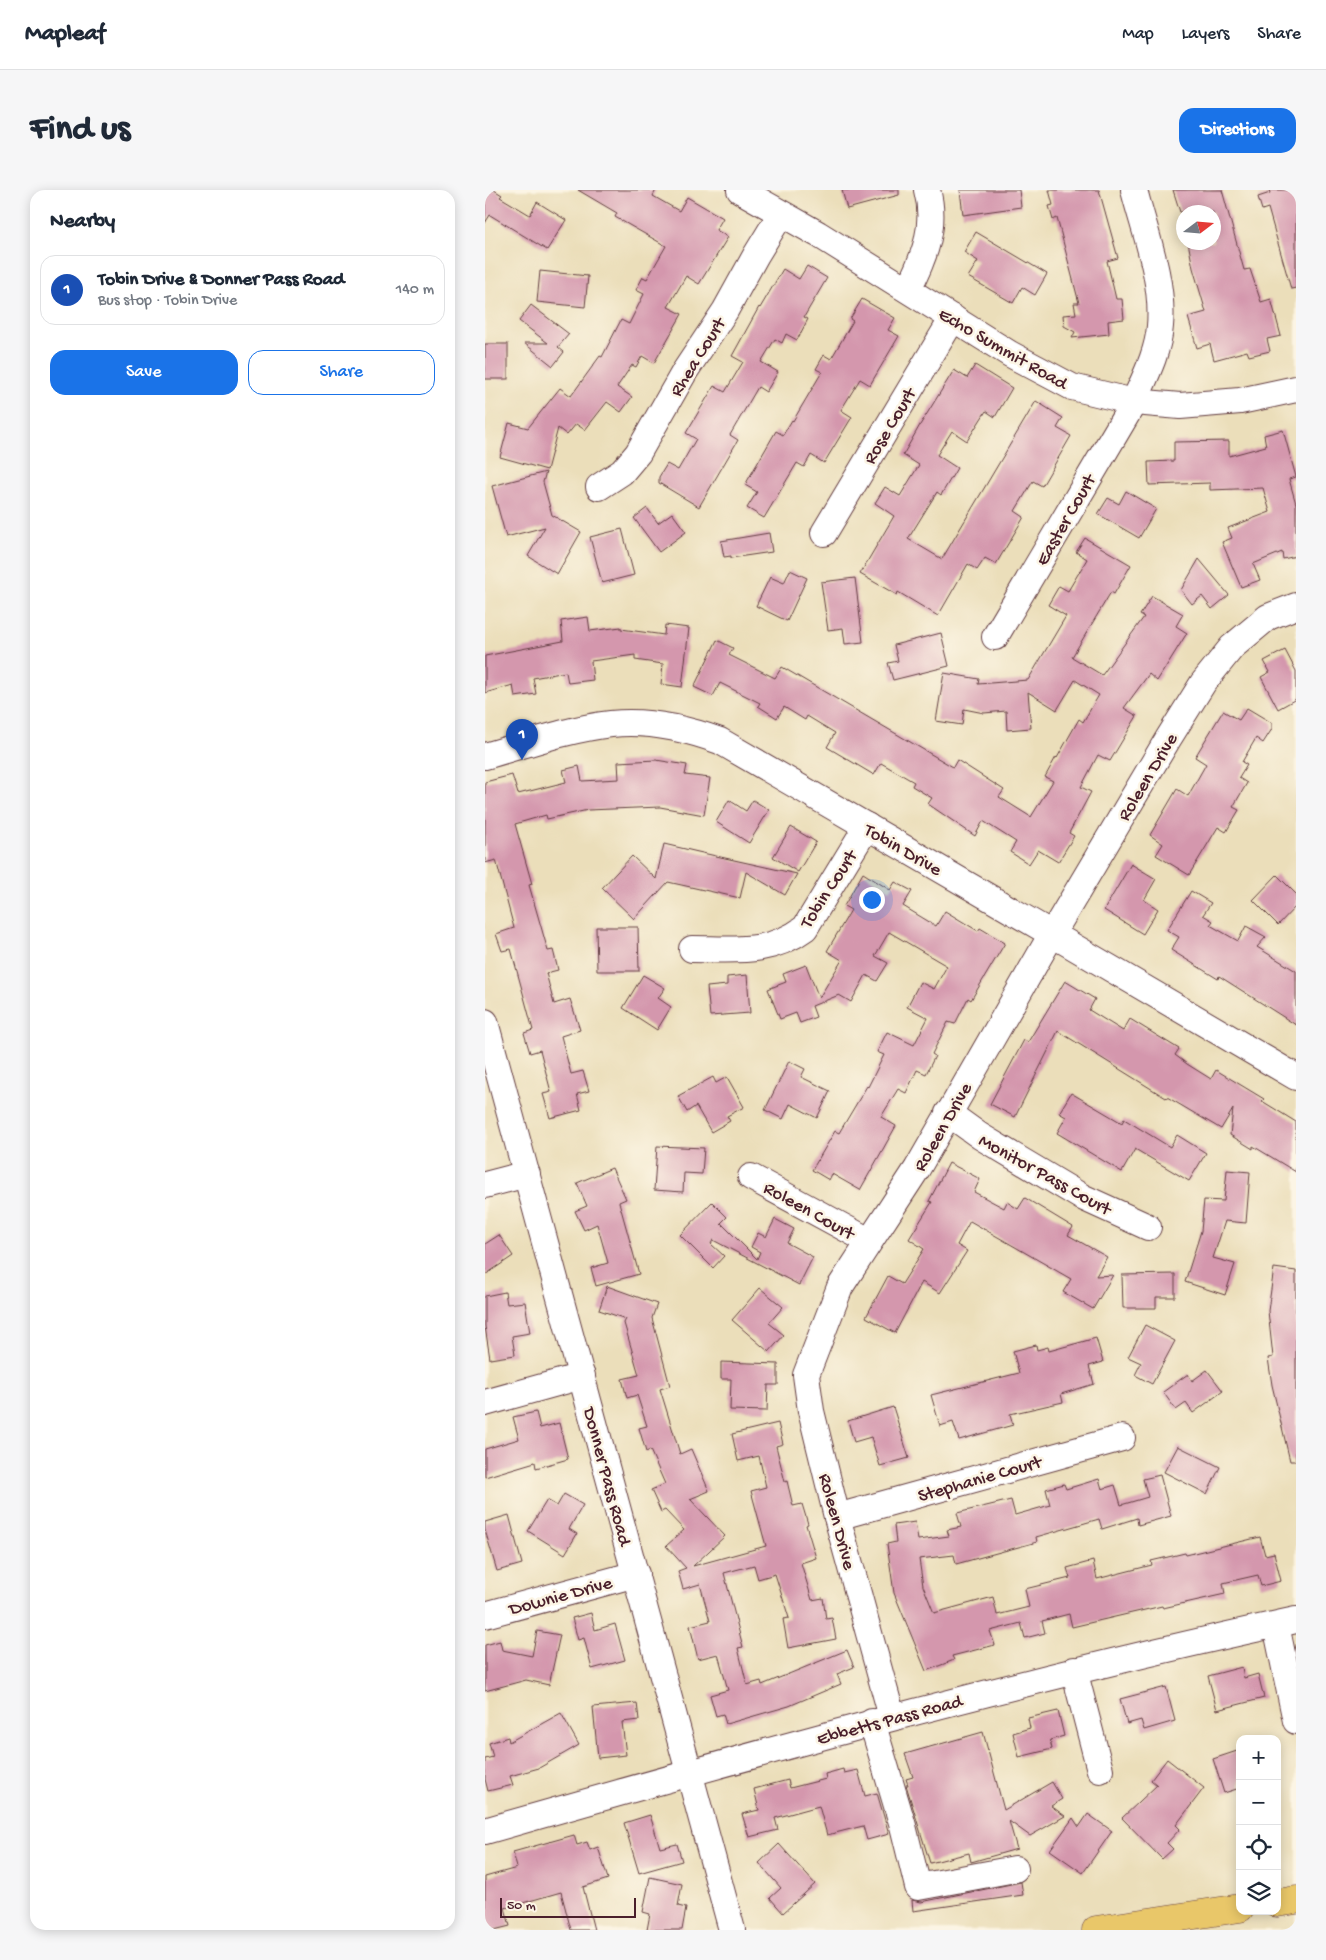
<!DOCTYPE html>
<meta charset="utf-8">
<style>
body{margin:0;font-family:"Gochi Hand",sans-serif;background:#f6f6f7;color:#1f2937}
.controls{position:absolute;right:15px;bottom:15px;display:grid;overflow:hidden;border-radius:10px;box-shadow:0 2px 12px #0003}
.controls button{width:45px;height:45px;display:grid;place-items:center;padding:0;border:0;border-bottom:1px solid #e0e1e3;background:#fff;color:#1f2937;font:25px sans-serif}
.compass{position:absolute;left:691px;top:15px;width:45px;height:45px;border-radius:50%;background:#fff;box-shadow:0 2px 12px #0003;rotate:74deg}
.scale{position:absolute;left:15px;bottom:12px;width:136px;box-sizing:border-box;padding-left:5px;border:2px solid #4a1f2b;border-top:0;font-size:14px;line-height:18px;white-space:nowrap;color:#4a1f2b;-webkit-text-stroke:4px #fcf5e5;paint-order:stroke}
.you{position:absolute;left:386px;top:709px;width:18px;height:18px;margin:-12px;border:4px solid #fff;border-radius:50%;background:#1a73e8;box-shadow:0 0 0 8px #1a73e833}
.badge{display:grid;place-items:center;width:32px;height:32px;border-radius:50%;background:#1a73e8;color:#fff;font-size:16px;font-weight:700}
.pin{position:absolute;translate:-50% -41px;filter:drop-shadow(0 1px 2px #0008)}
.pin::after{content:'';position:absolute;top:26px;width:18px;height:15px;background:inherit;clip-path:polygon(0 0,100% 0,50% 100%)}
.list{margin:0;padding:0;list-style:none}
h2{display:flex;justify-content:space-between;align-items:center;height:65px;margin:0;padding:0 20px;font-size:21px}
h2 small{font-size:16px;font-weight:400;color:#747a83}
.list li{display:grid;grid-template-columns:32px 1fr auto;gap:15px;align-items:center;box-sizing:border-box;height:70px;margin:0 10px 10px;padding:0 10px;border:1px solid #e0e1e3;border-radius:15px}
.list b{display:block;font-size:19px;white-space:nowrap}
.list p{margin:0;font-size:16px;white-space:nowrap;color:#747a83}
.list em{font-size:16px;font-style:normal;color:#747a83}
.actions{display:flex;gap:10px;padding:15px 20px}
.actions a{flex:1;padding:11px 0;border:1px solid #1a73e8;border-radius:15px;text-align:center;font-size:18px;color:#1a73e8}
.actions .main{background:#1a73e8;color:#fff}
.icon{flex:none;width:28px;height:28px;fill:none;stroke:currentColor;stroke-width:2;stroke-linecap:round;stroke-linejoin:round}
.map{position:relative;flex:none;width:811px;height:1740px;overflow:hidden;border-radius:15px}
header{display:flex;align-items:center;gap:30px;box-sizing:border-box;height:70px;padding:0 25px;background:#fff;border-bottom:1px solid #e0e1e3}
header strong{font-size:24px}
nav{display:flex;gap:28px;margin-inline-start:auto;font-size:18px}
.intro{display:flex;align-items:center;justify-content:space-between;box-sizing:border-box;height:120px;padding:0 30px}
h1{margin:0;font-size:35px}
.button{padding:12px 22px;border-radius:15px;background:#1a73e8;color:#fff;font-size:18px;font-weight:700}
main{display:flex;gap:30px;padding:0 30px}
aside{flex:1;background:#fff;border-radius:15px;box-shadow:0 2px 12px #0003}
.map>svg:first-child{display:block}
.building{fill:#d497ad}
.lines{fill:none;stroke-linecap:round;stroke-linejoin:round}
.minor-casing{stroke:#623c40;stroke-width:28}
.highway-casing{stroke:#623c40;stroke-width:29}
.minor{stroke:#fff;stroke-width:26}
.highway{stroke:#e9c769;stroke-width:28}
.labels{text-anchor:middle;stroke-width:5;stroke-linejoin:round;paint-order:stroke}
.street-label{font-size:19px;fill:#4a1f2b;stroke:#fcf5e5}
</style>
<header>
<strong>Mapleaf</strong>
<nav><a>Map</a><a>Layers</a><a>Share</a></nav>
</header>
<div class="intro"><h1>Find us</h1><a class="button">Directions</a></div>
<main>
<aside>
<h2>Nearby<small></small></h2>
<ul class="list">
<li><span class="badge" style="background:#1a4fb4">1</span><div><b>Tobin Drive &amp; Donner Pass Road</b><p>Bus stop · Tobin Drive</p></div><em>140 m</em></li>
</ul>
<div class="actions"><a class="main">Save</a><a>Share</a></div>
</aside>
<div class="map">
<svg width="811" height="1740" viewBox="0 0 811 1740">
<rect width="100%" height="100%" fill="#fcf5e5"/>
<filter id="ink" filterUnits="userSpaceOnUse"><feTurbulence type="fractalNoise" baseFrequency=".02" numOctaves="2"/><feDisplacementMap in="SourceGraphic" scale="10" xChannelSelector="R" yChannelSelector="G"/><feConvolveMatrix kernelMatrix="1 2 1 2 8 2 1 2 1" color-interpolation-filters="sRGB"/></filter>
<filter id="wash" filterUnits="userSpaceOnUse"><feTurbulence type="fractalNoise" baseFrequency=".0096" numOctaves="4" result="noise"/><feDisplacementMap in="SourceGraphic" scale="20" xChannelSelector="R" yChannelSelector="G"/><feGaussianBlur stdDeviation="1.12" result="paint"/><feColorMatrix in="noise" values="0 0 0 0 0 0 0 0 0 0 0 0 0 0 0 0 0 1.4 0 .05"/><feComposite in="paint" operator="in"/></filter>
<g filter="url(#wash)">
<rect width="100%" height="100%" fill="#ebdeba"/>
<g id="blocks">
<g class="building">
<polygon points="0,0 9,0 17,5 15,7 45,25 52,12 81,30 62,60 5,25 0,33"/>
<polygon points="93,0 171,0 168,6 194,21 202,7 238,28 231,40 243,47 214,94 201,86 183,117 197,124 169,173 157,166 151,177 147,175 132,197 147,207 136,222 122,212 100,240 91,234 82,245 73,238 62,280 15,267 24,233 43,238 75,198 86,206 115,166 117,167 136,130 144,134 159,104 151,100 158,87 162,89 181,56 130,27 132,23"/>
<polygon points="357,0 414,0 414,5 362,19"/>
<polygon points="475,0 534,0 536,17 478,25"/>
<polygon points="564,0 614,0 633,68 622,71 631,109 637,109 639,129 623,131 624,144 587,148 590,142 579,136 578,125 591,124 589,113 594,113 572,28 568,30 564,16 568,15"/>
<polygon points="688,0 737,0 759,80 765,79 776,112 786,109 796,146 782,149 785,161 764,166 762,161 729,170 725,154 712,158 703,127 721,122 708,78 703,52 728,52 728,22 695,22"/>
<polygon points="784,0 808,0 811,8 811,98 806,99 783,18 777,20 773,7 785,3"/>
<polygon points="491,42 562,84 550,105 537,97 528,113 483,87 493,71 479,62"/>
<polygon points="322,76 342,88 319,127 323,129 312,150 301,144 297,153 290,149 276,172 293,182 281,202 273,197 245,245 253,250 214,317 174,293 174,287 182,274 193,280 211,249 201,243 229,196 240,202 258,172 247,166 274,117 275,118 298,79 314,89"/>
<polygon points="55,81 103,86 100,117 52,112"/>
<polygon points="377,109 410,128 403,140 414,146 385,195 375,189 356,220 367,227 339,273 326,265 319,277 312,273 279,328 262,318 272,302 260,295 291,241 298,245 307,230 308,231 337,182 331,179 339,165 346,169 368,131 365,129"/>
<polygon points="46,115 84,144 73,157 79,162 68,176 39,153 63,153 34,131"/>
<rect x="0" y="154" width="23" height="35"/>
<polygon points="490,175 527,198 510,227 501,221 482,251 467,241 452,265 472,278 456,305 452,302 423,349 457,369 551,211 578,228 572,238 586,246 557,296 548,291 530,321 539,327 511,374 500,368 492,380 483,374 453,426 413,402 412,405 375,384 409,326 390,313 400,297 415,306 434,275 418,265 435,235 469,180 482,188"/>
<polygon points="798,240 811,287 804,289 811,314 811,366 798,369 797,362 768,374 775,390 756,397 737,352 747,348 743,338 785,322 778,298 725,300 725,293 664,295 663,272 689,271 689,252 744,251 744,266 781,256 779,245"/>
<polygon points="61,282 58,292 67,325 96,342 72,384 43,366 60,337 21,347 7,296"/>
<polygon points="641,301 671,319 654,348 613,324 623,308 634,314"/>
<polygon points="162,318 173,333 187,323 201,342 174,362 149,328"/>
<polygon points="137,339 149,385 117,393 105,347"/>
<polygon points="284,343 287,362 246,368 246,366 239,367 236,351"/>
<polygon points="600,348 646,375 629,404 626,402 587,467 617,485 659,427 655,425 667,406 698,424 691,436 702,443 672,491 664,484 639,518 652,526 625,571 613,565 596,597 606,602 584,643 589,646 573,672 553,660 544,674 525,662 531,652 498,631 490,646 443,614 447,608 427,596 429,592 396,573 389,585 342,557 350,543 322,526 320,530 299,517 292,528 273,516 275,513 235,493 228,506 209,497 232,450 248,458 244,465 290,488 297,477 468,577 472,570 519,600 514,607 546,627 568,591 560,587 571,567 572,568 594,529 598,532 614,505 590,490 572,520 543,502 546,538 522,540 521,521 499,523 479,519 477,535 451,531 459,483 494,489 493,494 543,490 581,426 563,415 574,396 583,401 602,369 591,362"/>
<polygon points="714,369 744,405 727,419 717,406 707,414 696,400"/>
<polygon points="305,380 322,388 302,431 271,416 285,387 299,393"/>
<polygon points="370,388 378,452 360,454 358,438 343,440 336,392"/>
<polygon points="103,427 105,441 136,437 136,439 179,445 180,435 204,438 197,497 176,494 178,474 150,470 150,465 106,471 108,490 83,493 81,482 48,488 51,504 30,507 28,495 0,503 0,466 78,451 76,431"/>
<polygon points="456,443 464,476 408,490 403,473 413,471 409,455"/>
<polygon points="800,460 811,481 811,509 793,519 776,487 785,482 779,471"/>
<polygon points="762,518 787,533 787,539 778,553 771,548 757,572 762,575 754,588 762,593 748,617 754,620 741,642 733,637 704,685 671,665 678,654 665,645 692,599 703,606 721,574 710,567 738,521 754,530"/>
<polygon points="171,570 202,575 200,585 225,588 219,625 175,617 103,620 62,629 61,625 30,634 47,694 44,695 63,761 68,760 73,780 61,783 69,814 85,809 95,840 76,846 86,884 98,881 104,901 92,904 96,920 65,928 58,904 66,902 55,860 45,863 39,843 48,840 26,759 17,761 11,744 29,738 11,670 0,673 0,592 27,585 33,604 81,592 78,580 94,576 97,591 134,589 133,572"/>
<polygon points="244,610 261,621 268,610 284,620 264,653 231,632"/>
<polygon points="306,637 331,652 313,682 288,667"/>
<polygon points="179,654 213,662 312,684 300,705 261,682 255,708 183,692 149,729 117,698 147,666 171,689"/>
<polygon points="646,674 671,689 659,710 673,719 658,744 619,720"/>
<polygon points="378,683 405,700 410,692 427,701 418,716 451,736 460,721 493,741 495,738 520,753 486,810 483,808 470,834 463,832 447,864 450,866 441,884 432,880 421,903 413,899 396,927 411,936 375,1000 347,984 344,990 327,980 350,941 354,943 382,896 383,897 399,865 392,862 402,842 429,855 443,828 422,817 435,792 449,799 462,776 404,742 390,766 403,773 392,791 381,785 366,812 354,805 327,816 331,827 315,833 311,823 295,829 283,799 301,792 298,784 321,775 334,808 357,770 342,761 366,720 359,716"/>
<polygon points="792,685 811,704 811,716 793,735 768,710"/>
<polygon points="706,701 726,713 718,725 728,731 725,735 753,751 761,736 781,747 772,757 811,781 811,835 734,786 733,789 686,760 694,747 682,740"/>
<polygon points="111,737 153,737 154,781 112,781"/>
<polygon points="158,785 180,798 173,808 186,817 172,840 138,818"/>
<polygon points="262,785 265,823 225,826 222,797 242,795 242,787"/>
<polygon points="580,791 610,809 604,820 638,841 645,829 694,859 690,865 702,874 726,889 731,880 779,909 777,911 811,932 811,982 768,956 768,959 745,945 748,919 736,939 682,907 681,908 573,841 530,927 505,914 539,850 543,852"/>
<polygon points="304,871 320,879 316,887 345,901 332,928 305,914 298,929 280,920"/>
<polygon points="228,887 231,893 242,887 259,917 242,926 245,931 226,942 211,916 202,922 193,906"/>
<polygon points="586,903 637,933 639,929 685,957 692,945 721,963 704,991 650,959 637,982 572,943 581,927 574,923"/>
<polygon points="172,956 219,958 217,984 199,983 198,1002 169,1000"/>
<polygon points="464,973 495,989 489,1002 519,1018 522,1012 533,1019 540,1008 588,1037 583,1045 622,1067 611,1086 628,1085 608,1119 578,1102 586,1089 485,1031 472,1055 482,1061 455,1103 437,1092 410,1143 381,1127 403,1086 417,1094 439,1059 424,1049 447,1012 444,1011"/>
<polygon points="127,978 141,1009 134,1012 154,1084 111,1096 106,1078 123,1073 112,1034 99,1040 90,1021 102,1016 92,993"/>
<polygon points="742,980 765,982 761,1033 740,1031 728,1068 750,1074 740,1105 700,1092 716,1041 719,1010 739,1011"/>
<polygon points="227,1012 242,1027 236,1033 272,1069 275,1062 266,1057 273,1043 281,1047 290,1029 309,1039 302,1053 328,1067 314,1095 228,1050 226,1054 239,1066 228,1078 195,1045"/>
<polygon points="14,1045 28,1066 0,1085 0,1054"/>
<polygon points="789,1078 811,1081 811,1271 805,1271 787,1195 783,1168 788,1167 783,1121"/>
<polygon points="690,1084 690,1107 671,1107 671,1118 638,1118 637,1085"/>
<polygon points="122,1096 172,1114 167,1128 185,1196 175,1199 195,1264 206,1259 224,1301 205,1309 240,1346 208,1376 281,1356 266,1301 281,1297 274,1266 253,1271 247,1244 293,1233 298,1254 291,1256 300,1292 302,1291 308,1316 317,1314 323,1334 321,1335 331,1368 316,1373 327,1410 338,1408 341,1429 347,1428 351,1449 303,1458 298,1429 304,1428 290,1384 273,1389 269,1375 239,1383 258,1457 253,1458 262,1495 276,1491 277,1495 362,1460 369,1477 352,1484 356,1494 304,1516 241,1534 238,1524 231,1526 225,1505 243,1500 233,1464 213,1469 205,1436 225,1431 215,1394 198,1399 193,1381 201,1378 181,1356 199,1340 180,1320 176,1322 166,1300 180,1294 165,1260 161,1262 154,1238 162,1236 152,1205 142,1208 137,1189 154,1185 139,1133 141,1129 114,1120"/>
<polygon points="275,1098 298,1117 284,1133 299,1145 284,1162 247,1130"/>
<polygon points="20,1102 22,1114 40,1112 45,1143 27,1146 30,1165 5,1169 0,1136 0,1106"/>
<polygon points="660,1135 690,1151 667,1194 650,1185 656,1173 643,1167"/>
<polygon points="611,1148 618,1172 604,1176 609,1194 576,1204 578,1212 525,1224 528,1235 474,1250 468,1232 455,1236 446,1205 534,1183 528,1161 551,1155 552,1160 563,1157 564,1161"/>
<polygon points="236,1172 293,1174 293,1195 283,1195 282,1221 245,1220 246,1189 236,1189"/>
<polygon points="722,1180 738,1201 708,1223 701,1213 691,1220 678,1202 703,1184 707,1191"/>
<polygon points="408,1217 424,1268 395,1276 386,1247 369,1252 363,1231"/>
<polygon points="51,1222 55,1238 74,1233 83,1269 51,1278 50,1272 0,1287 0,1259 34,1249 28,1227"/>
<polygon points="693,1256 735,1277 722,1304 679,1282"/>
<polygon points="675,1285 686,1326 653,1335 652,1328 617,1339 614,1329 551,1347 552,1352 471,1374 469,1365 434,1369 438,1396 449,1423 508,1407 512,1425 544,1417 540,1399 585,1388 582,1378 608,1371 612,1389 667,1375 666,1371 700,1363 701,1365 775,1347 780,1365 789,1363 796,1391 776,1396 773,1385 738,1393 740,1404 678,1418 677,1416 587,1437 584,1424 557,1431 560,1443 540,1448 536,1433 505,1441 510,1455 467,1466 469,1470 441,1481 409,1403 402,1354 411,1352 409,1335 430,1332 433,1350 464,1346 462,1340 476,1337 472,1323 526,1310 530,1325 565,1315 561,1299 579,1294 581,1299 614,1289 617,1299 630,1295 636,1315 663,1307 658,1289"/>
<polygon points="79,1304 98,1315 84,1339 92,1344 80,1364 43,1341 62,1310 72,1316"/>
<polygon points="24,1325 37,1374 12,1381 0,1340 0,1332"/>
<polygon points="106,1423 110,1440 130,1434 140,1470 107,1479 99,1448 93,1450 87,1428"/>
<polygon points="52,1441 75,1445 64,1495 41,1490 0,1501 0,1455 15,1451 17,1460 47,1466"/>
<polygon points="757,1477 759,1488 773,1484 779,1508 732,1520 723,1486"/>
<polygon points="681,1497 690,1531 659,1540 656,1530 642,1534 635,1509"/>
<polygon points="152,1513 154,1530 137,1532 141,1565 113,1568 108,1517"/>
<polygon points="573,1521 579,1546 565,1550 567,1559 534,1567 528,1543 545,1538 543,1528"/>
<polygon points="76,1523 94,1555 54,1578 25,1586 28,1595 3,1601 0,1589 0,1569 8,1567 4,1553 23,1547 24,1552"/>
<polygon points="498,1542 519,1620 567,1592 577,1609 566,1616 580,1626 545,1646 524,1631 532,1659 486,1672 484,1663 445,1673 421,1595 423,1595 421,1589 428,1587 420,1564"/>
<polygon points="755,1560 755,1598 739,1603 728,1569"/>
<polygon points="682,1569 719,1598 691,1635 695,1639 682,1653 688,1659 677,1669 637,1628 672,1595 666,1590"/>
<polygon points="358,1579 359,1583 373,1580 380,1606 392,1603 404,1644 382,1650 378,1636 342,1645 334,1616 290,1628 293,1640 264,1647 257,1624 274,1620 269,1599 303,1590 305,1598 341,1589 340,1584"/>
<polygon points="603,1624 627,1641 598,1683 565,1660 588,1628 594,1637"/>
<polygon points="165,1625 175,1658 192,1654 197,1671 154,1683 139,1633"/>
<polygon points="89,1645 92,1655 102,1652 105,1660 113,1657 123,1689 98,1697 109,1740 86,1740 76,1702 20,1718 25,1736 9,1740 0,1740 0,1687 32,1678 28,1662"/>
<polygon points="294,1654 330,1694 298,1723 285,1708 296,1698 274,1673"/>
<polygon points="165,1687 197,1694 193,1716 201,1718 197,1740 162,1740 165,1724 158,1722"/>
<polygon points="536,1692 538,1705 428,1721 427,1710 436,1712"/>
</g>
</g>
</g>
<g filter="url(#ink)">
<use href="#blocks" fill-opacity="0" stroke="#623c40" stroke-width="1"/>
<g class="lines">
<g class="minor-casing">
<g id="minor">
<polyline points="255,0 333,44 525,164 587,197 649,212 695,216 755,211 811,199"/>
<path d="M423,99C439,68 452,36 442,0"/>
<polyline points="114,297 137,282 153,263 200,181 240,121 271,65 296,24"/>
<polyline points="339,343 468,128"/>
<path d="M510,447L649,212C660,187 673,163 675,136C679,91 660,43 649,0"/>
<path d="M0,566C42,554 83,539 126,534C162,530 202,539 235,551L567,744L811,887"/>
<path d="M207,759C249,759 284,765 320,738L382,636"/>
<polyline points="0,832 247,1740"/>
<polyline points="463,923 495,946 597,1007 663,1037"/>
<polyline points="266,987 384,1051"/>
<polyline points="0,995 42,984"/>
<polyline points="0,1213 97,1186"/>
<polyline points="352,1327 637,1248"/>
<polyline points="0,1425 151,1384"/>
<polyline points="791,1435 811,1531"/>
<polyline points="589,1480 615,1580"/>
<polyline points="407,1527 352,1327 326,1221 321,1185 355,1097 432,979 567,744 683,549 718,493 747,457 783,427 811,416"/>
<polyline points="387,1532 418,1636 433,1697 530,1679"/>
<path d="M0,1641C269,1564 538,1489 811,1430"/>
</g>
</g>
<g class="highway-casing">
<g id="highway">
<polyline points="792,1713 811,1710"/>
<polyline points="611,1740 755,1718"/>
</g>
</g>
<use href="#minor" class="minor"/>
<use href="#highway" class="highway"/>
</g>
</g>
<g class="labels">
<g class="street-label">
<text transform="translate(519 157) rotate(30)" y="7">Echo Summit Road</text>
<text transform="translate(211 166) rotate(-58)" y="7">Rhea Court</text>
<text transform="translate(403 235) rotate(-59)" y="7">Rose Court</text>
<text transform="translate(579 329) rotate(-60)" y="7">Easter Court</text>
<text transform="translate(661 586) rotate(-59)" y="7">Roleen Drive</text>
<text transform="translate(419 658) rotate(30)" y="7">Tobin Drive</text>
<text transform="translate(342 698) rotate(-57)" y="7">Tobin Court</text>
<text transform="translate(456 936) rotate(-60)" y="7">Roleen Drive</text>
<text transform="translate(561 983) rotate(29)" y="7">Monitor Pass Court</text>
<text transform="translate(325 1019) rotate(29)" y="7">Roleen Court</text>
<text transform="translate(124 1286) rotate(75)" y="7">Donner Pass Road</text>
<text transform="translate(494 1287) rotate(-16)" y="7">Stephanie Court</text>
<text transform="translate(354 1331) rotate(75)" y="7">Roleen Drive</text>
<text transform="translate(75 1404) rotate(-15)" y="7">Downie Drive</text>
<text transform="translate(404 1528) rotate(-15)" y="7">Ebbetts Pass Road</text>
</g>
</g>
</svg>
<div class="controls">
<button>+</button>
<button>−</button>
<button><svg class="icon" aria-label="locate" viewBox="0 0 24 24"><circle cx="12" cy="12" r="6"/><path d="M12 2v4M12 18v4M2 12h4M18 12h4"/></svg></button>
<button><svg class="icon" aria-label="layers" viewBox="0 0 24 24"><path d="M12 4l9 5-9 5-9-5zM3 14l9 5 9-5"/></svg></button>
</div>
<svg class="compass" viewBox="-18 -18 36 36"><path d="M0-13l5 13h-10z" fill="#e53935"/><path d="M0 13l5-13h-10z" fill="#747a83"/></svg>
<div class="scale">50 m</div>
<div class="you"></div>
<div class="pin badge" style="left:37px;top:570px;background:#1a4fb4">1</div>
</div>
</main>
